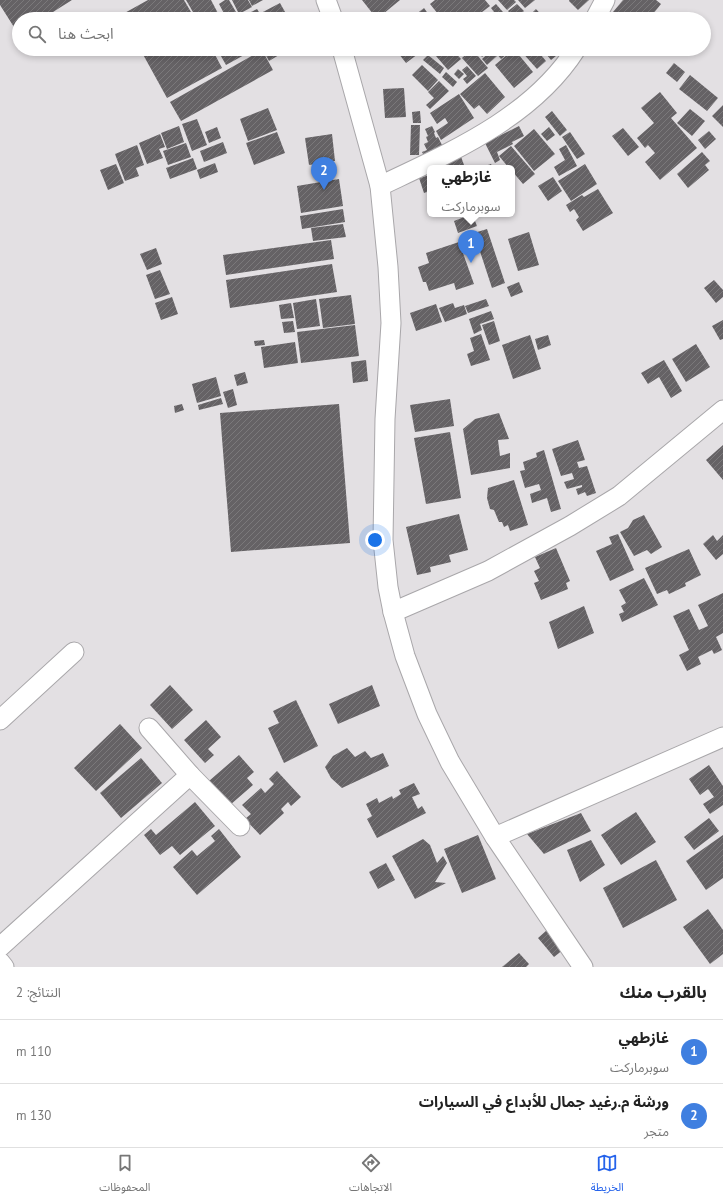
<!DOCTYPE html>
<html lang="ar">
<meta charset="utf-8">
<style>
body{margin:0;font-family:"PT Sans","Noto Sans Arabic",sans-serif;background:#f6f6f6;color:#222;direction:rtl}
.you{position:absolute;left:375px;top:540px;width:14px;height:14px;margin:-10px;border:3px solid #fff;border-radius:50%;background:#1a73e8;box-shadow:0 0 0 6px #1a73e833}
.badge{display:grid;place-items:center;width:26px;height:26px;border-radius:50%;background:#2563eb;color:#fff;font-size:13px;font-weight:700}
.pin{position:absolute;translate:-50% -33px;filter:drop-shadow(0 1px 2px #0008)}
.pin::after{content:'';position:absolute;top:21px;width:14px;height:12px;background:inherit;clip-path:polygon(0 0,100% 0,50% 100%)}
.popup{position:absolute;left:427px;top:165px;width:88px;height:52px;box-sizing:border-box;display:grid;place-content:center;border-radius:6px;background:#fff;filter:drop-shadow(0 1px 3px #0005);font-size:13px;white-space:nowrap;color:#767676}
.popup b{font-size:15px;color:#222}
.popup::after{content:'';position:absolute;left:50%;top:100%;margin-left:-8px;border:8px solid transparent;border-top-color:#fff}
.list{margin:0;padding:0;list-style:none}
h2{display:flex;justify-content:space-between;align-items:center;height:52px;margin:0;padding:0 16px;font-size:17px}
h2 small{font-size:13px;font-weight:400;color:#767676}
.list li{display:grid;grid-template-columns:26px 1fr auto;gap:12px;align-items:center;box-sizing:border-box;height:64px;padding:0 16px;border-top:1px solid #e0e0e0}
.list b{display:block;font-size:15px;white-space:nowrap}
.list p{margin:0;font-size:13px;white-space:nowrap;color:#767676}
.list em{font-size:13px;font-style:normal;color:#767676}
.icon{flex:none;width:22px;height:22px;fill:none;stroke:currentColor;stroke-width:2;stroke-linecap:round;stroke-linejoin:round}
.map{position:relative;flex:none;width:723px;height:967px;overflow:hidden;direction:ltr}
.search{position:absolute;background:#fff;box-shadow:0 2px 6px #0003;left:12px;right:12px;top:12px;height:44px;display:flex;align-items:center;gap:10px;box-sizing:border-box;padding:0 14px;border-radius:22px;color:#767676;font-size:15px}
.sheet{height:180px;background:#fff}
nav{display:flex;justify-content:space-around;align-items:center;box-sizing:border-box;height:56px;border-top:1px solid #e0e0e0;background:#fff;font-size:11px;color:#767676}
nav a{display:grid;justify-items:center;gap:2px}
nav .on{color:#2563eb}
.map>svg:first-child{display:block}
.building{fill:url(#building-hatch)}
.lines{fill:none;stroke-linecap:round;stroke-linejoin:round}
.minor-casing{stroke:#a9a7aa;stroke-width:21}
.minor{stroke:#fff;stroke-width:19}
</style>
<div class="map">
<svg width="723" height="967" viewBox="0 0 723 967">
<defs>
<pattern id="building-hatch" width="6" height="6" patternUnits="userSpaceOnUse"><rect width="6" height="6" fill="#656265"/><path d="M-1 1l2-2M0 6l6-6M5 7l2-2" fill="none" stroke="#7b797b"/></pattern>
</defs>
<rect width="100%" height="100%" fill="#e3e0e3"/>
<g class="building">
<polygon points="0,0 72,0 42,19 19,19 19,35 0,5"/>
<polygon points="148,0 184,0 195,19 123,19 121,15"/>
<polygon points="186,0 211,0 221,19 197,19"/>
<polygon points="225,0 229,0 240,19 227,19 219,4"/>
<polygon points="232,0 248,0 252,7 239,14"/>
<polygon points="249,0 263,0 252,6"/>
<polygon points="362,0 400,0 377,19"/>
<polygon points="435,0 485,0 490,6 473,19 442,19 430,4"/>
<polygon points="498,0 514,0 516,2 507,10"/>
<polygon points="518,0 535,0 525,8"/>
<polygon points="569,0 589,0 578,10 569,1"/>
<polygon points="623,0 656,0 661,4 649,19 621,19 613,12"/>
<polygon points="280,3 289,19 265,19 261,13"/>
<polygon points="496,4 509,19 493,19 497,16 491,8"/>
<polygon points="517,4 524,11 515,19 508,11"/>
<polygon points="424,8 432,19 410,19"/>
<polygon points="257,9 263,18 245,19 243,16"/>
<polygon points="536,9 545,19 533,19 530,15"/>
<polygon points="525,12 531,19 518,19"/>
<polygon points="553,15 557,19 548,19"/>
<polygon points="140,49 212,49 222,68 167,98"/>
<polygon points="217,49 255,49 226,65"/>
<polygon points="264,49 282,49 284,52 269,61 263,50"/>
<polygon points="285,49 295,49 287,53"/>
<polygon points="365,49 376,49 369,55"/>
<polygon points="395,49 413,49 418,54 406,63"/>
<polygon points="430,49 452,49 461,59 448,70"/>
<polygon points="472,49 488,68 478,76 462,58"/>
<polygon points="476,49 491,49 482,57"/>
<polygon points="493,49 513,49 501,59"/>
<polygon points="514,49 533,72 514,88 495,65"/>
<polygon points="522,49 536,49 546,61 537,69 520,50"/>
<polygon points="542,49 558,49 561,52 551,60"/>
<polygon points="262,50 273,70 181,121 170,102"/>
<polygon points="492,50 497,56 487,65 482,59"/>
<polygon points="428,55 444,68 440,74 423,60"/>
<polygon points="674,63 685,72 677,82 666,73"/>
<polygon points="422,65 438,80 428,91 412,75"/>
<polygon points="467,66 476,76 467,84 463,79 467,76 462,70"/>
<polygon points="458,69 464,74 459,79 454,74"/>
<polygon points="446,72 457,82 453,87 442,77"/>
<polygon points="485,73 505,97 487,114 479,105 474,109 460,94"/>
<polygon points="690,75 718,98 707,111 679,89"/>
<polygon points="439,81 449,91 430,109 426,105 434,98 428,92"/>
<polygon points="404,88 406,117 385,118 383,89"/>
<polygon points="660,92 677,113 671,118 697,148 660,180 645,162 655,153 648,145 645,148 637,138 654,123 641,108"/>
<polygon points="459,94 474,118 441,140 436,131 448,123 445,118 437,124 430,113"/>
<polygon points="723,105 723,127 712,116"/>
<polygon points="268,108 277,130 248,141 240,119"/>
<polygon points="690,109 705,121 692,136 677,123"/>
<polygon points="420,111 421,123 413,123 412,112"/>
<polygon points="552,111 567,130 560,136 545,117"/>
<polygon points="197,119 207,145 192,151 182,124"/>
<polygon points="411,125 420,125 419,155 410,155"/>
<polygon points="179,126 184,142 167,149 161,133"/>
<polygon points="432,126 435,132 434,133 436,138 438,137 444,149 425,158 422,152 427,150 424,144 428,142 426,137 428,136 425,129"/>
<polygon points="519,126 524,136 512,142 513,144 497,152 500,160 495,163 485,143"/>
<polygon points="217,127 221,138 209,143 205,132"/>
<polygon points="549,127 555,135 547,141 541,134"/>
<polygon points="623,128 639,147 628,156 612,136"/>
<polygon points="534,129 555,154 534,171 514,146"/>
<polygon points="709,131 716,139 705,149 698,140"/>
<polygon points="277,132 285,153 254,165 246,143"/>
<polygon points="570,132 585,154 577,159 562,137"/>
<polygon points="160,134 165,147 159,149 163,158 147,164 139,143"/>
<polygon points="332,134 335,161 309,165 305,138"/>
<polygon points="223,142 227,153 204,162 200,151"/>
<polygon points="186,143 191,157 168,165 163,151"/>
<polygon points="137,145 144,165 136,168 139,176 125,181 115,154"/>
<polygon points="566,145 577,166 559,176 554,167 565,160 559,149"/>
<polygon points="511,146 535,174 523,184 512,171 512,168 509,168 499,156"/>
<polygon points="459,151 464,165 454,168 445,168 441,158"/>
<polygon points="702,152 710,161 705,165 709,170 688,188 677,174"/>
<polygon points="193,158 197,169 170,179 166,168"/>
<polygon points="215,163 218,172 200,179 197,170"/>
<polygon points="116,164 124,183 108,190 100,170"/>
<polygon points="491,164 493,168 479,168"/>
<polygon points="585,164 597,184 571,201 558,181"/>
<polygon points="430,175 430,191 424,193 419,178"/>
<polygon points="553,177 562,191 548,201 538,186"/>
<polygon points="339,179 343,206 301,213 297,186"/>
<polygon points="598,189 613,213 583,231 576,220 579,217 574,209 570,212 566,205 582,195 584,197"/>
<polygon points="343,209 345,222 302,229 300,216"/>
<polygon points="467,216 469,223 475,221 477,226 458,233 454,221"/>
<polygon points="343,224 346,237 313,241 311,228"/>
<polygon points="487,229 505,283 492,288 474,233"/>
<polygon points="529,232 539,265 518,271 508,239"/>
<polygon points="331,240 334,259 226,275 223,255"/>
<polygon points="459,242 474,284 456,290 454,283 429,291 426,282 423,282 418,267 429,263 426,253"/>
<polygon points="156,248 162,264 147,270 140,254"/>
<polygon points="332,264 337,292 230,308 226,280"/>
<polygon points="160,270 170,294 155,299 146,275"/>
<polygon points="714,280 723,290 723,297 716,303 704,288"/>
<polygon points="519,282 523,292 511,297 507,287"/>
<polygon points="351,295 355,324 323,328 319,299"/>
<polygon points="172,297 178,314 161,320 155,303"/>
<polygon points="316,299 320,326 297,329 293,303"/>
<polygon points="486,299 489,306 468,313 465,306"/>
<polygon points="291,303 294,318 281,319 279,305"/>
<polygon points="453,303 455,308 464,305 467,314 445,322 439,308"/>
<polygon points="436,304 442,322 416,331 410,313"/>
<polygon points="491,311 494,319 480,324 482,330 474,334 469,319"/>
<polygon points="723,320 723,339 720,340 712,326"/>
<polygon points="293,321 295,332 284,333 282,322"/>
<polygon points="494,321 500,341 489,345 482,325"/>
<polygon points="355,325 359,356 301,363 297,332"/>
<polygon points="481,334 490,360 471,366 467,354 474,351 470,338"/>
<polygon points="530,335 541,369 513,379 502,345"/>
<polygon points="548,335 551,345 538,350 535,339"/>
<polygon points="264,340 265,345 255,346 254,341"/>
<polygon points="295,342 298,363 264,368 261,347"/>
<polygon points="696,344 710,367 686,382 672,359"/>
<polygon points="366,360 368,381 353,383 351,362"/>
<polygon points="664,360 682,391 671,398 659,377 648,384 641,373"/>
<polygon points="245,372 248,383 237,386 234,375"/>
<polygon points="216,377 221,396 197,403 192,384"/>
<polygon points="233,389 237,405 228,408 223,392"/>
<polygon points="221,398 223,404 199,410 198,405"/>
<polygon points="450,399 454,426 415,432 410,405"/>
<polygon points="182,404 184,410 175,413 174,406"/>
<polygon points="339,404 350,543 231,552 220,413"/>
<polygon points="499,413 509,439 498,440 500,456 510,453 510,468 471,475 463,429 475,419"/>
<polygon points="450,432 461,498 426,504 414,438"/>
<polygon points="578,440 585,460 577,462 579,468 587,466 596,493 587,496 585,492 578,495 576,489 582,487 582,485 567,489 564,482 574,479 572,473 561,476 552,449"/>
<polygon points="723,445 723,480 706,460"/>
<polygon points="544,450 561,509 551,512 547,498 532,503 530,494 541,490 539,484 525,488 520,471 525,470 523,462 537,457 536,453"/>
<polygon points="514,480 528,525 510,531 508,525 504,527 502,522 499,522 494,510 490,509 487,498 488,488"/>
<polygon points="459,514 468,550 449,555 451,562 430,567 431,572 417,575 406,527"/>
<polygon points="644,515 662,547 651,554 647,550 634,556 620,532 628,528 633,520"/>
<polygon points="618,534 634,570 610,581 596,551 612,544 609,537"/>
<polygon points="713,535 717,541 723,535 723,554 716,560 703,544"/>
<polygon points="556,548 570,581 566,583 568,589 541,600 534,583 539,581 534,571 540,568 535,557"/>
<polygon points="689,549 701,575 685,583 686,586 669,594 667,590 657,594 645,568"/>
<polygon points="644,578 658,605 622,622 619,614 624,612 621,606 626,603 619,590"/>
<polygon points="723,593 723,633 716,637 722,650 714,654 712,650 698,657 701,664 687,671 679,655 689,650 673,616 689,609 699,630 708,626 698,605"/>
<polygon points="584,606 594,633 558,649 549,622"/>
<polygon points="170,685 193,710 172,729 150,705"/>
<polygon points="372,685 380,706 338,724 329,704"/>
<polygon points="296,700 318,746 284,763 268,728 279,723 273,711"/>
<polygon points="206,720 221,737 208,749 214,755 205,763 184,740"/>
<polygon points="120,724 142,748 96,791 74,768"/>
<polygon points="347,748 355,757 365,751 371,758 383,753 389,766 342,788 331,778 325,767 333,756"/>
<polygon points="239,755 254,772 247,778 253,785 230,805 209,781"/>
<polygon points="141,758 162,783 121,818 100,793"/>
<polygon points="709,765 723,786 723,805 710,814 703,804 714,797 708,789 700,795 689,779"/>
<polygon points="277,771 301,797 291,806 288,802 281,809 284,813 260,835 245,819 251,814 242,805 261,788 265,793 274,784 269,779"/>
<polygon points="414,783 420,794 412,797 418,809 422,806 426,813 377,838 367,819 372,816 366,804 377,798 379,803 392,796 393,799 401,794 399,790"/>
<polygon points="195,802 215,826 180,855 172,846 160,855 144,835 151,829 156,835"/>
<polygon points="636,812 656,842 621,865 601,835"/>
<polygon points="581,813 591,831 544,854 527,834"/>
<polygon points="709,818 719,831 694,850 684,837"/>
<polygon points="219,829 241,857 197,895 173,867 192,850 197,856 215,841 211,836"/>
<polygon points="478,835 496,879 462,893 444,849"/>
<polygon points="723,835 723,878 706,890 686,861"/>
<polygon points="423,839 430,845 437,863 443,856 447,863 435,882 446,883 415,899 392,856"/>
<polygon points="591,840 605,865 580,882 567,850"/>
<polygon points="656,860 677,900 623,928 603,888"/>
<polygon points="386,863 395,880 378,889 369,872"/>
<polygon points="708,909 723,930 723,954 710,964 683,927"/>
<polygon points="547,930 563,950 554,957 538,938"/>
<polygon points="519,953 529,964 526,967 502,967"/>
</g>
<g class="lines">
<g class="minor-casing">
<g id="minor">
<polyline points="326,0 333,19"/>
<polyline points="595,19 605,0"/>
<polyline points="342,49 380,186 388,267 391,323 385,419 383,540 388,587 393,612 405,656 427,714 450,762 495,837 583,967"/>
<path d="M380,186C451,152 532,118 576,49"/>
<polyline points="393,612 488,571 570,526 619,496 723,410"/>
<polyline points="0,720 74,652"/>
<polyline points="149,728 190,775"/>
<polyline points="495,837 723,737"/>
<polyline points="0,947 190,775 240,826"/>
<polyline points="0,962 4,967"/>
</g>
</g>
<use href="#minor" class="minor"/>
</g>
</svg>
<div class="you"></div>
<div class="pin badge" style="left:471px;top:263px;background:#3f7fe0">1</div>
<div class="popup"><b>غازطهي</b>سوبرماركت</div>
<div class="pin badge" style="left:324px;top:190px;background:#3f7fe0">2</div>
<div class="search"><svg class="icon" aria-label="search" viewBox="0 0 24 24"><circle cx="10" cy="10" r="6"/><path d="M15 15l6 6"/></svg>ابحث هنا</div>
</div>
<section class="sheet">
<h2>بالقرب منك<small>النتائج: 2</small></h2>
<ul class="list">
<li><span class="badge" style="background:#3f7fe0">1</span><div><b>غازطهي</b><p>سوبرماركت</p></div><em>110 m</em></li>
<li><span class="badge" style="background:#3f7fe0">2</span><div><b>ورشة م.رغيد جمال للأبداع في السيارات</b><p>متجر</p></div><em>130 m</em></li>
</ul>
</section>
<nav>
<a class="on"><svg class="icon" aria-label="map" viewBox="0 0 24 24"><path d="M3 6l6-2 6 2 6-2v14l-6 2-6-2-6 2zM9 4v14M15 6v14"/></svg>الخريطة</a>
<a><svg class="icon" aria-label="directions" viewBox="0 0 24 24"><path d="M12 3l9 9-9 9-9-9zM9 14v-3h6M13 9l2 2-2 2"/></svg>الاتجاهات</a>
<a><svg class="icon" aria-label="saved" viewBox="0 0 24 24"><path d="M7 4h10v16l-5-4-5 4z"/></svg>المحفوظات</a>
</nav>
